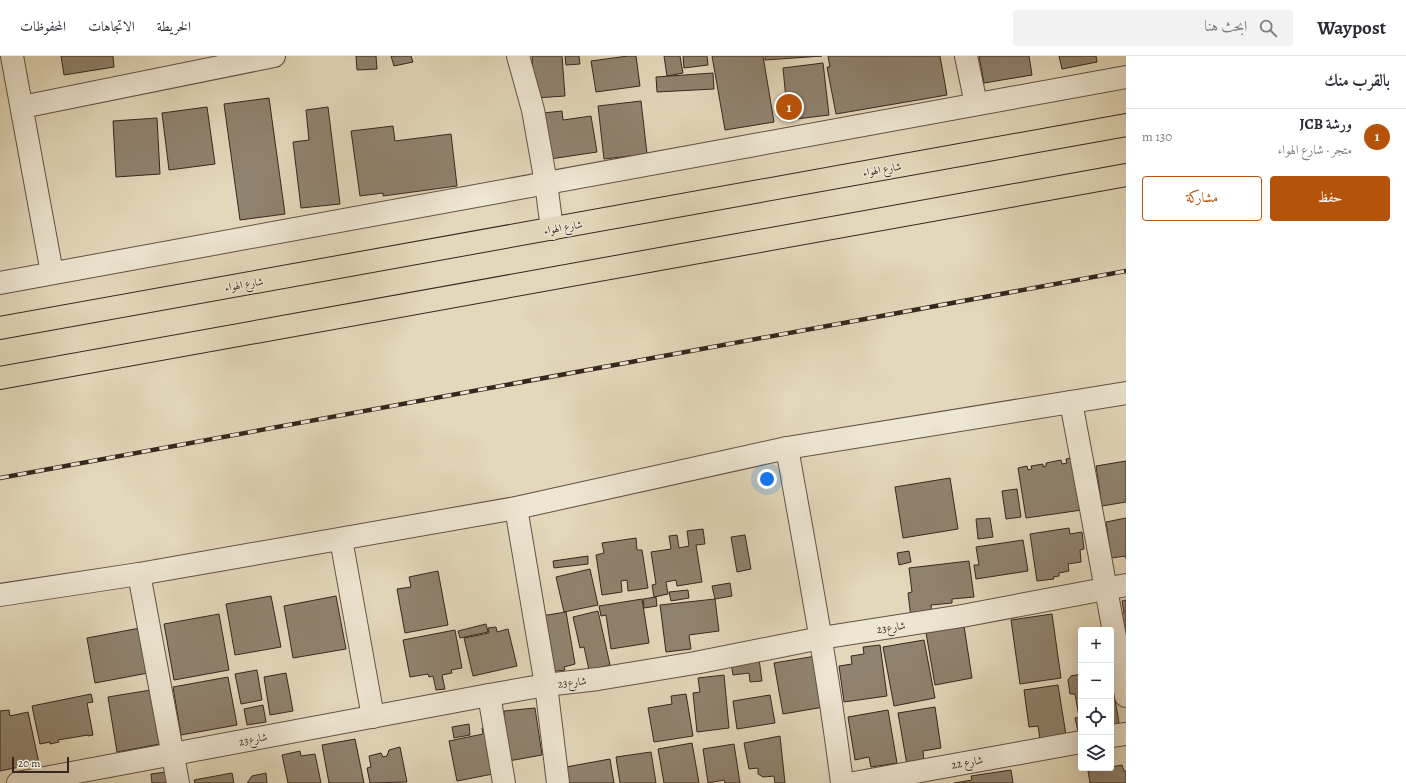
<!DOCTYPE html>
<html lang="ar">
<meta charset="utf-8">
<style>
body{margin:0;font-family:Alegreya,Amiri,serif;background:#f2f2f3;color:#2b2b33;direction:rtl}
.controls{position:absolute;right:12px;bottom:12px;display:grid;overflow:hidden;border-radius:4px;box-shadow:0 4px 16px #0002}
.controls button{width:36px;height:36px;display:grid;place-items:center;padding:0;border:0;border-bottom:1px solid #e1e1e2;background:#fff;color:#2b2b33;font:20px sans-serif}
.scale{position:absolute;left:12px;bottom:10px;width:57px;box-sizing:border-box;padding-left:4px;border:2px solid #36261e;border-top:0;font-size:11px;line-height:14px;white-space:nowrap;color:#36261e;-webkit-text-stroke:3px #ede6d2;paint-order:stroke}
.you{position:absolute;left:767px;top:423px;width:14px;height:14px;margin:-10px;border:3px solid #fff;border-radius:50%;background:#1a73e8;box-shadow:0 0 0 6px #1a73e833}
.badge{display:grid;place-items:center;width:26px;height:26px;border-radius:50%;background:#b45309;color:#fff;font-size:13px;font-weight:700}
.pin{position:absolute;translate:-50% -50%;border:2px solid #fff;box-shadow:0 1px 4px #0006}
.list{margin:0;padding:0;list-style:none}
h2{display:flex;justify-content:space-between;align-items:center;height:52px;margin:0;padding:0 16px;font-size:17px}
h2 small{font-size:13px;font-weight:400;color:#7c7c81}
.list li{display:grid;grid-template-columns:26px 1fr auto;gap:12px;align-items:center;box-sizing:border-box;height:56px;padding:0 16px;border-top:1px solid #e1e1e2}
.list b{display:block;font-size:15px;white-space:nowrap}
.list p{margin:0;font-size:13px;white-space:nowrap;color:#7c7c81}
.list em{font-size:13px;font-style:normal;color:#7c7c81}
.actions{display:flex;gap:8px;padding:12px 16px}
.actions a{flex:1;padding:9px 0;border:1px solid #b45309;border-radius:4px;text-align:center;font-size:14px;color:#b45309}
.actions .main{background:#b45309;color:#fff}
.icon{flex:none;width:22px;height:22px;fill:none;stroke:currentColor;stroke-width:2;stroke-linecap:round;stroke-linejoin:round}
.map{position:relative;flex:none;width:1126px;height:727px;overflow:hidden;direction:ltr}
header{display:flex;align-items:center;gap:24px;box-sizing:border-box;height:56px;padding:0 20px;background:#fff;border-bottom:1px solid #e1e1e2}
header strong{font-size:19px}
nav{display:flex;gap:22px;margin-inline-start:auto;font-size:14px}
.search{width:280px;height:36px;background:#f2f2f3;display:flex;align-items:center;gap:10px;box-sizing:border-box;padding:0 14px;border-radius:4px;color:#7c7c81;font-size:15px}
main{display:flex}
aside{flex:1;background:#fff}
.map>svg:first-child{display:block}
.building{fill:#90836f;stroke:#36261e}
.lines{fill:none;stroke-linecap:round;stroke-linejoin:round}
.minor-casing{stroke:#615245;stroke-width:24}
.highway-casing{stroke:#36261e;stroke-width:24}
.minor{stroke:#ede6d2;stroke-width:22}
.highway{stroke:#e3d8ba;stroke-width:22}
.rail-casing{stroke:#36261e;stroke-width:4.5}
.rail{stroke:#ede6d2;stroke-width:3;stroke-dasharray:9;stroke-linecap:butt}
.labels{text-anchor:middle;stroke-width:3;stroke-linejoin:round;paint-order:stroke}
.street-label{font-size:11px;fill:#36261e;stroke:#ede6d2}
</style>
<header>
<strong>Waypost</strong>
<div class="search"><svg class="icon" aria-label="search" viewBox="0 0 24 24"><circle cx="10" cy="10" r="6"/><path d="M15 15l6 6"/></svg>ابحث هنا</div>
<nav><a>الخريطة</a><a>الاتجاهات</a><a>المحفوظات</a></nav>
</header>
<main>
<aside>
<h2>بالقرب منك<small></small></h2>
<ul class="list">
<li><span class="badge">1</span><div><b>ورشة JCB</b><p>متجر · شارع الهواء</p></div><em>130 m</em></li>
</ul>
<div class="actions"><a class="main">حفظ</a><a>مشاركة</a></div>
</aside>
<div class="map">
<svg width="1126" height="727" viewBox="0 0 1126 727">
<rect width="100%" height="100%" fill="#e3d8ba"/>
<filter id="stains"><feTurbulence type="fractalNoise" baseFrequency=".005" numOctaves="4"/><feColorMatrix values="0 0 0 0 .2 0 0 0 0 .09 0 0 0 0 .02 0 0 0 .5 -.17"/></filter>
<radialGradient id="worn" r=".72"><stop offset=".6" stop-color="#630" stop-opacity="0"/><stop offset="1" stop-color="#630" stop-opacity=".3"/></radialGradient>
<g class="building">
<polygon points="61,0 113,0 114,11 64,19"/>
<polygon points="356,0 376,0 377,13 357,14"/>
<polygon points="391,0 411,0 413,6 394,10"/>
<polygon points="532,0 562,0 565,40 535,42"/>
<polygon points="565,0 579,0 580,8 566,9"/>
<polygon points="628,0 636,0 640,30 596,36 591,5"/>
<polygon points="664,0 680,0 683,17 667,20"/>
<polygon points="683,0 707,0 708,9 684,12"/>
<polygon points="712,0 763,0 774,66 725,74"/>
<polygon points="765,0 822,0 765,4"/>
<polygon points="828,0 940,0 947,39 836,58 827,11 830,11"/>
<polygon points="979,0 1029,0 1032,19 984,27"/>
<polygon points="1059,0 1096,0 1097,6 1062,13"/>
<polygon points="823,7 829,59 788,64 783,12"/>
<polygon points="713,17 714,33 657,36 656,21"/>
<polygon points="269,42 285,158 240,164 224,48"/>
<polygon points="641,45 647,98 604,103 598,50"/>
<polygon points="207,51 215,108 169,114 162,57"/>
<polygon points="328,51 340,148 301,152 293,86 309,84 306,54"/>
<polygon points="562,55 563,64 591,60 597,96 550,103 543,57"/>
<polygon points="157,62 160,118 116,121 113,65"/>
<polygon points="393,70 395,85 451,78 457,130 383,140 383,137 360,140 351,75"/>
<polygon points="1072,402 1082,454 1026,462 1018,412 1027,410 1028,414 1032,413 1031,410 1043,408 1043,411 1046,410 1046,407 1061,404 1062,408 1067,407 1066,403"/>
<polygon points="1126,405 1126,446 1102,450 1096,410"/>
<polygon points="950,422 958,473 903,482 895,431"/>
<polygon points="1017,433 1021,461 1006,463 1002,435"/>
<polygon points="990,462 993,481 978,483 976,463"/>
<polygon points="1126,462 1126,503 1126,500 1111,502 1106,466"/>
<polygon points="1069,472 1070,478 1082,476 1084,493 1080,494 1081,506 1068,508 1069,515 1059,517 1059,520 1053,521 1054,523 1037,525 1030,478"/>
<polygon points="703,473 705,488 696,489 702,526 677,530 676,524 666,526 668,538 654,541 652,529 656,528 651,496 671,493 669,480 677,479 679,492 689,490 687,475"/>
<polygon points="745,479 751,513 737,516 731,481"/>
<polygon points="636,482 637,494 642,494 648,532 628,535 627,524 621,525 622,536 602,539 596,499 604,497 602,487"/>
<polygon points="1023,484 1028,515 976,523 974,509 979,509 976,491"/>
<polygon points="909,495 911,506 899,509 897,497"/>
<polygon points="588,500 588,508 554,512 553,505"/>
<polygon points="969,505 974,541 952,543 952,547 931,549 932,559 911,562 908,537 912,536 909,512"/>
<polygon points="590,513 598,549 564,556 556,521"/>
<polygon points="438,515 448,569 405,577 397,533 411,531 409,521"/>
<polygon points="730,527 732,540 715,543 712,530"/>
<polygon points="688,534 689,542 671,545 669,536"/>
<polygon points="271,540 281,591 235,599 226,548"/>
<polygon points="336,540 346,593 293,602 284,550"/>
<polygon points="656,541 657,550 644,552 643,543"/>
<polygon points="642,543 649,587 611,593 606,559 601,560 599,550"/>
<polygon points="715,543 719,575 689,579 691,593 666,596 660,549"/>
<polygon points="1126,544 1126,588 1121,557 1124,557 1122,545"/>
<polygon points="598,555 610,609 589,614 584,591 580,592 573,561"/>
<polygon points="566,556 575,608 564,611 565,614 550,616 541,560"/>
<polygon points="219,558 229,614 174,624 164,568"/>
<polygon points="1052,558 1061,622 1020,628 1011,564"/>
<polygon points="486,568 488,576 460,582 458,575"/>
<polygon points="964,570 972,622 935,629 926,577"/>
<polygon points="496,571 497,576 508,573 517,610 473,620 464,582 489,577 488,572"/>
<polygon points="140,572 148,617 95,627 87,582"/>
<polygon points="455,574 462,612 451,614 452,617 442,619 445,633 436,634 433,620 429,621 428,618 410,621 403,584"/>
<polygon points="924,584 935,642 894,650 883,591"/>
<polygon points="880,589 887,640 844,646 839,610 852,608 851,600 864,598 863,591"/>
<polygon points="816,600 824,651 783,658 774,607"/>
<polygon points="759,603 762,625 750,626 749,617 733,619 731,607"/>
<polygon points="257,614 262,644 241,648 235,618"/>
<polygon points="286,617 293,655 270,659 264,621"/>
<polygon points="1081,618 1081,676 1078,675 1075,662 1079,661 1075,638 1070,638 1068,624 1071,620"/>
<polygon points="724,619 729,672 697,676 693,637 700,636 698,622"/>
<polygon points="1111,620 1119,667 1116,671 1111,672"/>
<polygon points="228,621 237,669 181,679 173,631"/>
<polygon points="1058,629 1066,679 1040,683 1038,670 1029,671 1024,634"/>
<polygon points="151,634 160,688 117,696 108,641"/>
<polygon points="91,638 93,646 87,647 93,679 88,680 88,679 58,684 59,686 50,688 50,686 40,688 32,650"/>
<polygon points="686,638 693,680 654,686 648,652 672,648 671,640"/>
<polygon points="770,639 775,667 737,673 733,645"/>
<polygon points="263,649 266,666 247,669 244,653"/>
<polygon points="935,651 941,692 923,695 924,706 907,709 898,657"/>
<polygon points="535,652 542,699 503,706 504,655"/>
<polygon points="9,654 10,660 28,656 39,707 0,715 0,655"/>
<polygon points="888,654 897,707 871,711 869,701 855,704 848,661"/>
<polygon points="469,668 470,679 454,682 452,671"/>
<polygon points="489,671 498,717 457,725 449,685 483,678 482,672"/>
<polygon points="780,680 785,727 775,727 774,720 763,721 758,718 758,712 749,713 744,687"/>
<polygon points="355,683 364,727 329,727 322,689"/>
<polygon points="692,687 699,727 664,727 658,693"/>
<polygon points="734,688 740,727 725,727 724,724 708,727 703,693"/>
<polygon points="400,691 407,726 370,727 367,712 371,711 369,700 381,697 383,701 387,700 389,694"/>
<polygon points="300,695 301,700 315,698 321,727 288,727 282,699"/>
<polygon points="651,696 656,727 620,727 616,701"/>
<polygon points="610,703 614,727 569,727 566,711"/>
<polygon points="1122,709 1124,715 1126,715 1126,727 1090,727 1088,715 1097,714 1097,712 1111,712 1111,711"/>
<polygon points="1011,714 1013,727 954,727 972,724 971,720"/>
<polygon points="166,716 167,727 152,727 151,718"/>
<polygon points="232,717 234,727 195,727 194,724"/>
<polygon points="266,717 267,727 247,727 252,720"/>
</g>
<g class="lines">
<g class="minor-casing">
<g id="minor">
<polyline points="12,0 52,217"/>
<polyline points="518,0 533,54 546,127 552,173"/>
<polyline points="966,0 976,48"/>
<polyline points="22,51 274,0"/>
<polyline points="0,227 1126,21"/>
<polyline points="1071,346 1126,640"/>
<path d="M787,392C807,504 828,615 842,727"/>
<polyline points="516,452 546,629 558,727"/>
<polyline points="341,483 373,661"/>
<polyline points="139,518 178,727"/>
<polyline points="0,539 139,518 516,452 787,392 1126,337"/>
<polyline points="489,639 504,727"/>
<polyline points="1111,680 1126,678"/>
<polyline points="18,727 489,639 546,629 598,623 695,607 821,582 962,560 1126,529"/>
<polyline points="854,727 1081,686"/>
</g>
</g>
<g class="highway-casing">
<g id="highway">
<polyline points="0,272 1126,69"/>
<polyline points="0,322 1126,119"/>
</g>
</g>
<use href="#minor" class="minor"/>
<use href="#highway" class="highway"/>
<g class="rail-casing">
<polyline id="rail" points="0,422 1126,215"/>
</g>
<use href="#rail" class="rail"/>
</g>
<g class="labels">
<g class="street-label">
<text transform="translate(882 113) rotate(-10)" y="4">شارع الهواء</text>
<text transform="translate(563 171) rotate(-10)" y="4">شارع الهواء</text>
<text transform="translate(244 228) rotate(-10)" y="4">شارع الهواء</text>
<text transform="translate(891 571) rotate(-9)" y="4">شارع23</text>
<text transform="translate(572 626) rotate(-7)" y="4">شارع23</text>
<text transform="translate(253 683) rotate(-11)" y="4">شارع23</text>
<text transform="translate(967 706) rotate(-10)" y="4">شارع 22</text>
</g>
</g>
<rect width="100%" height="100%" filter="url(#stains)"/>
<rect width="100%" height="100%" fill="url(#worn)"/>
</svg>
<div class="controls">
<button>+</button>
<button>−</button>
<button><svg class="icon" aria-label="locate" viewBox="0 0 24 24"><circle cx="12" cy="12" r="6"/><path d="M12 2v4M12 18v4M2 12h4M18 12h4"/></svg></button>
<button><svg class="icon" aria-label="layers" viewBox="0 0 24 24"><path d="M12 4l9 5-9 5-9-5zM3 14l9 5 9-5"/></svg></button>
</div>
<div class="scale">20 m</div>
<div class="you"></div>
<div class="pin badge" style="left:789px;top:51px">1</div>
</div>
</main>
